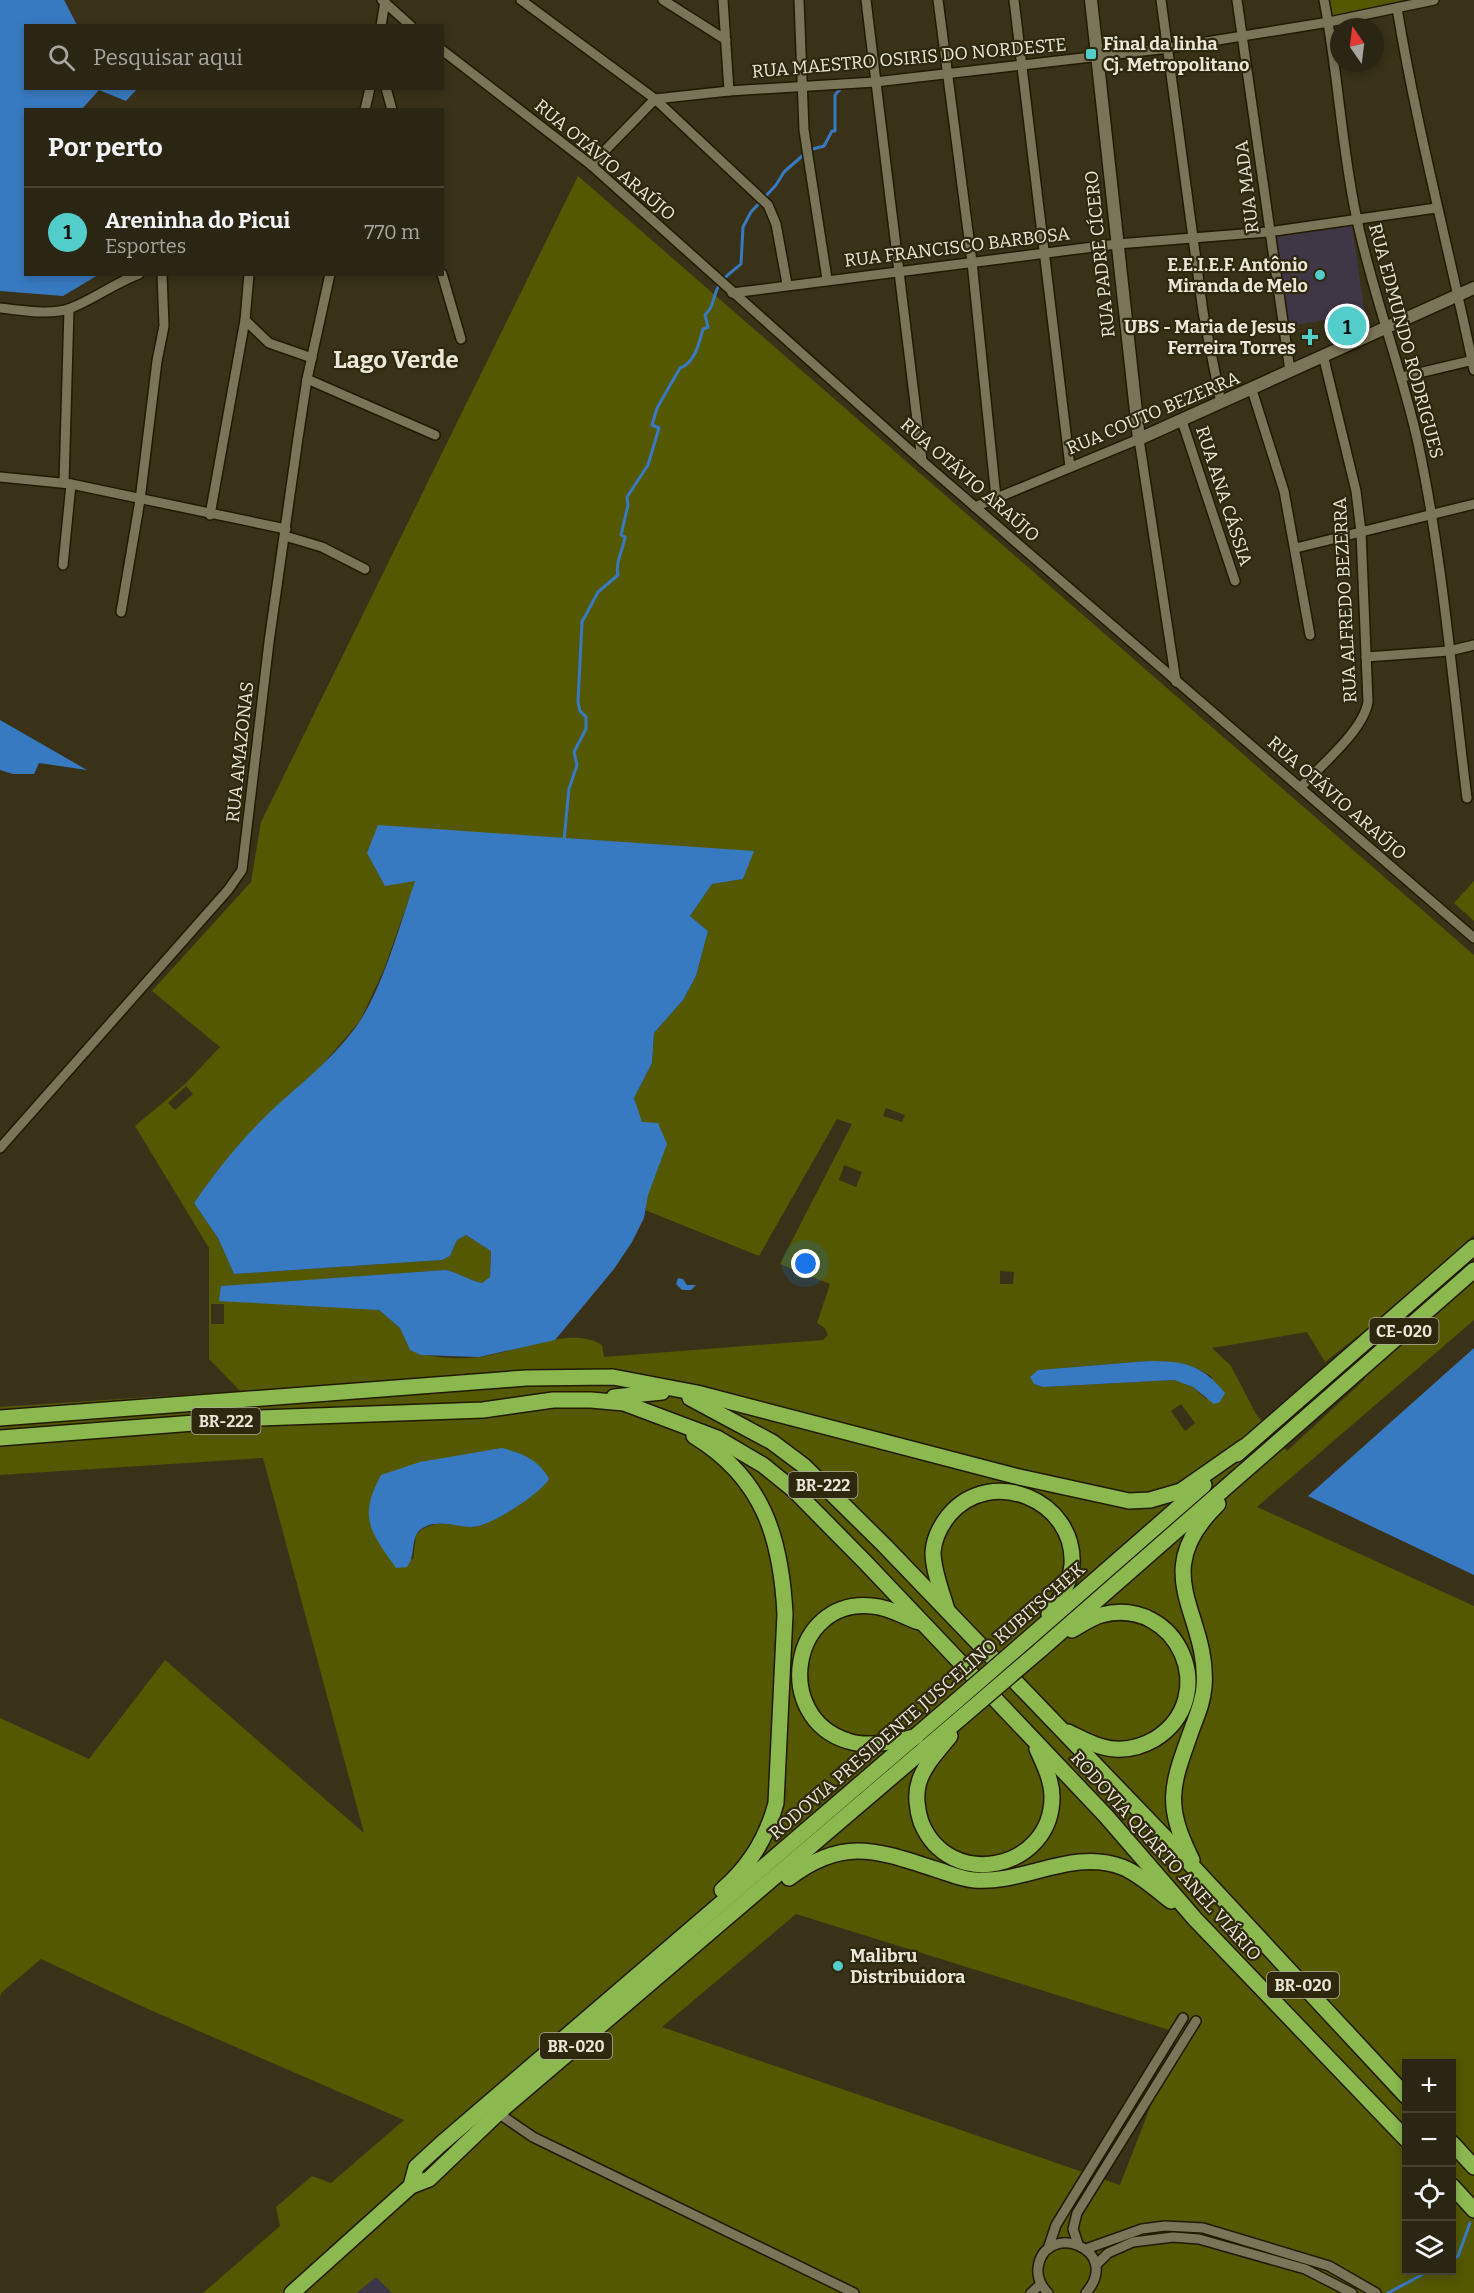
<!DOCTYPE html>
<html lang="pt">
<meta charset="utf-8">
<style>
body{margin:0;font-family:Bitter,serif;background:#373221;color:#f1f3f6}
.controls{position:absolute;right:18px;bottom:18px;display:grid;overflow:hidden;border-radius:0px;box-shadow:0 3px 9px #0003}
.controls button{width:54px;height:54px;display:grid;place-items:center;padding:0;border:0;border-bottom:2px solid #474333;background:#2b2613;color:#f1f3f6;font:30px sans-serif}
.compass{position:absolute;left:1330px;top:18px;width:54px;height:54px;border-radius:50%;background:#2b2613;box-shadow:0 3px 9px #0003;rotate:346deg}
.you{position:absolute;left:806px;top:1264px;width:21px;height:21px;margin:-15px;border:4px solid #fff;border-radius:50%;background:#1a73e8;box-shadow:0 0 0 9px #1a73e833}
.badge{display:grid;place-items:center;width:39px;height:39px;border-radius:50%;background:#53cdc9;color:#111;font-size:20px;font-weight:700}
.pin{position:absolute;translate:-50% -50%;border:3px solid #fff;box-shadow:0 2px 6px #0006}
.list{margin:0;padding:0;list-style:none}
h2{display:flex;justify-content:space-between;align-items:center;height:78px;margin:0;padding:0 24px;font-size:26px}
h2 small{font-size:20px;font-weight:400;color:#a6a5a0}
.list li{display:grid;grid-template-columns:39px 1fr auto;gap:18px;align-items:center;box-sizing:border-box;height:90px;padding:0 24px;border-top:2px solid #474333}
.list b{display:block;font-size:22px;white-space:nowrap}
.list p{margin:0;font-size:20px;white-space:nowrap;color:#a6a5a0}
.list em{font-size:20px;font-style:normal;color:#a6a5a0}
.icon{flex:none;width:33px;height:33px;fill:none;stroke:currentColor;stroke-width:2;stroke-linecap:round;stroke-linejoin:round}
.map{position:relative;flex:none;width:1474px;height:2293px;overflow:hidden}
.search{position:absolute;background:#2b2613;box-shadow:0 3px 9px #0003;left:24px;top:24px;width:420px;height:66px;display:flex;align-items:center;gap:15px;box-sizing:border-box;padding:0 21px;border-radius:0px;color:#a6a5a0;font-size:22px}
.panel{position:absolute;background:#2b2613;box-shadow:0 3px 9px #0003;left:24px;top:108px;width:420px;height:168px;border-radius:0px}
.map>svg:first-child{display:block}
.commercial{fill:#3c3748}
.education{fill:#3f3646}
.green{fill:#545800;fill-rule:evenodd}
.water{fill:#387ac1}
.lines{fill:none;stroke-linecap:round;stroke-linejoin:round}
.stream{stroke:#387ac1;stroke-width:3}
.minor-casing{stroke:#201a02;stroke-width:12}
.tertiary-casing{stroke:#201a02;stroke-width:15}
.trunk-casing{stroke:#201a02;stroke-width:18}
.minor{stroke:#7a7458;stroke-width:9}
.tertiary{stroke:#7a7458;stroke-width:12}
.trunk{stroke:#8bb84f;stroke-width:15}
.trunk-bridge-casing{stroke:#201a02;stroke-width:18;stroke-linecap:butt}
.trunk-bridge{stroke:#8bb84f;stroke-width:15}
.poi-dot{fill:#53cdc9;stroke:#2e280f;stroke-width:2}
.labels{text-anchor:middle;stroke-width:4.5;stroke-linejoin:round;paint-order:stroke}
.shield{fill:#2e280f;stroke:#b2ae9c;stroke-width:1.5}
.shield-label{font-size:16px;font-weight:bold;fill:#ebe7d8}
.poi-label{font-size:18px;font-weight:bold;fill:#ebe7d8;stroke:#2e280f;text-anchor:start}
.street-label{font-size:18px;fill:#ebe7d8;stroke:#2e280f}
.district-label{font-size:24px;font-weight:bold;fill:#ebe7d8;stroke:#2e280f}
</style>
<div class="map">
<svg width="1474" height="2293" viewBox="0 0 1474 2293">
<rect width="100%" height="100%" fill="#393219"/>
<polygon class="commercial" points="376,2277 392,2293 357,2293"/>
<polygon class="education" points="1352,226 1365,314 1288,326 1275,236"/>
<g class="green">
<polygon points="1329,0 1411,0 1333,17"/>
<path d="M578,176L1474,955V1235L1388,1312L1325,1362L1307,1332L1212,1348L1231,1366L1256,1414L1287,1451L1364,1380L1367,1372L1474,1278V1320L1257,1507L1474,1606V2293H392L376,2277L357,2293H203L280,2226L276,2207L312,2176L331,2183L404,2120L148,2009L41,1959L1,1993L0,1998V1718L89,1759L165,1660L364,1833L263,1458L0,1475V1407L240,1391L209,1359V1248L135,1126L185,1084L220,1047L152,991L251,882L261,822ZM753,851L743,879L712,884L690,916L708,931L696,976L683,1000L654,1033L652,1063L634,1098C644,1132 651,1175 645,1210L759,1256L837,1119L852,1124L780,1264L830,1284L817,1323L825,1328L828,1335L823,1340L604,1357L602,1345C571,1325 514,1353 479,1357C459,1360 429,1358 410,1350L400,1328L379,1310L308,1304L220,1287L444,1270C458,1272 468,1280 482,1283L490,1277L491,1251L466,1235L457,1240L450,1256L442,1260L234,1274L218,1238L194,1203L270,1113L317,1071L360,1021L384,969L416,880ZM186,1086L193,1094L175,1110L168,1103ZM886,1108L905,1115L902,1122L883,1116ZM844,1165L862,1172L856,1187L839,1180ZM1000,1271L1014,1272L1013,1284H1000ZM211,1304H224V1324H211ZM1148,1361C1173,1361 1191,1363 1212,1377L1206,1399L1193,1387L1174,1380L1043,1387L1034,1384L1031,1377L1038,1370ZM1181,1404L1195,1423L1185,1431L1171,1411ZM499,1517L474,1527L438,1523L422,1529L416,1535L413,1560L369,1524ZM796,1914L1179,2033L1120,2185L662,2027ZM1406,2064H1452V2270H1406Z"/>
<polygon points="1364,316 1366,330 1330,336 1327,321"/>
<polygon points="1474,881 1474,921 1454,903"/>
</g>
<g class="water">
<polygon points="0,0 64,0 77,25 26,26 26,88 137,89 126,101 99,90 82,109 26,110 26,274 98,275 63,296 0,291"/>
<polygon points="0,720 87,770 39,763 34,774 13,774 0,770"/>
<path d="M378,825L754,851L743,879L712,884L690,916L708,931L696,976L683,1000L654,1033L652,1063L634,1098L642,1122L658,1123L667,1144L648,1195L644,1218L632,1242L614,1269L555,1340L479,1357L421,1355L410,1350L400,1328L379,1310L219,1301L221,1286L445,1270C458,1272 468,1280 482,1283L490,1277L491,1251L466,1235L457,1240L450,1256L442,1260L234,1274L218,1238L194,1203C217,1170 241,1140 270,1112C301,1083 336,1057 360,1021C383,986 401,922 415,881L385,886L367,853Z"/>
<polygon points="678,1278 683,1279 687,1285 696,1285 691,1290 682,1290 676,1284"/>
<polygon points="1474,1348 1474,1575 1308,1496"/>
<path d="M1148,1361C1185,1361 1201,1364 1225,1393L1220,1402L1214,1404L1193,1387L1174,1380L1043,1387L1034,1384L1030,1377L1038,1370Z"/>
<path d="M502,1448C521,1453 539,1459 549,1479C540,1494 490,1527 471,1527C455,1527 437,1518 421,1529C410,1537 416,1556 407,1567L396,1568C370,1531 358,1518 381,1475L420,1462Z"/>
</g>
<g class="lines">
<g class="stream">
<path d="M564,840L569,789L577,765L574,752L586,729V717L580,711L578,702L582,622L598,592L618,575C615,562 623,550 625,537L621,535L628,505L627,497L648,465L659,428L652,425L657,408L680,368C695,363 699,343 703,329L708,327L705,315C713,308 713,299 717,289C722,278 732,272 741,264L743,227L751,212L776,185L784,172L809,150L824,146L832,131H835V95L842,87"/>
<polyline points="1452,2260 1458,2256 1470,2223"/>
<polyline points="1388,2293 1431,2270"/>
</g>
<g class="minor-casing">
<g id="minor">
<polyline points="382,0 411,26"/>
<polyline points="521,0 655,99 768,205 776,224 787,284"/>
<polyline points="663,0 726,40"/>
<polyline points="723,0 729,91"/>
<polyline points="799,0 804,130 827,279"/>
<polyline points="866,0 922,461"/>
<polyline points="938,0 972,262 996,498"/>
<polyline points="1014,0 1070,467"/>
<polyline points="1161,0 1203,312 1221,403"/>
<polyline points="1237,0 1290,371"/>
<path d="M1324,0C1338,71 1341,144 1356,215C1372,293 1401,366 1418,443C1443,560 1452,680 1467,798"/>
<path d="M1397,8C1417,130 1449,249 1474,370"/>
<polyline points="381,26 385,1"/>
<polyline points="442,50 591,165 922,461 1474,938"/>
<polyline points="386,88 392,110"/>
<polyline points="365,110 370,88"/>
<polyline points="591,165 655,99 729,91 875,82 1169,48 1329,22 1434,0"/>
<polyline points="442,274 461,339"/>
<polyline points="732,293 1117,244 1268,232 1436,208"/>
<path d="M0,308C21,310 51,316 71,308C94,299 113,284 139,274"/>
<polyline points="245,320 269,343 312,358"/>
<polyline points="1402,377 1474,360"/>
<polyline points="307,379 435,435"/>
<polyline points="1252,390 1284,491 1310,635"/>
<polyline points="1182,421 1235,581"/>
<polyline points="0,477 71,484 286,529"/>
<polyline points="64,483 69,309"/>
<polyline points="975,507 1139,439 1176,682"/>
<polyline points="210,515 245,320 249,274"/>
<polyline points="285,536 322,547 365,569"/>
<polyline points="1296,548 1474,504"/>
<polyline points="63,565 71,484"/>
<polyline points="121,612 140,500 157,361 164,326 162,274"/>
<polyline points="1366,657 1449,651 1474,645"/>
<path d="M1301,787C1321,765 1363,731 1368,702L1361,532L1356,491L1323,355"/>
<polyline points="0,1148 228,890 242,870 269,642 298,438 307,379 330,274"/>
<polyline points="498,2113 533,2137 854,2293"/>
<polyline points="1078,2244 1073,2229 1077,2213 1196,2021"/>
<polyline points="1048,2249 1056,2225 1183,2018"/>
<polyline points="1086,2249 1142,2229 1165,2226 1203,2228 1329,2266 1376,2293"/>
<polyline points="1096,2265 1108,2253 1133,2242 1173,2237 1199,2239 1305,2269 1352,2293"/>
<polyline points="1031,2293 1041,2284"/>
<path d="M1048,2293C1041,2286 1037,2278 1038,2268C1044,2220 1124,2248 1086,2293"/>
</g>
</g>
<g class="tertiary-casing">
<polyline id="tertiary" points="1091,0 1139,439 1474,288"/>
</g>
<g class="trunk-casing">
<g id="trunk">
<polyline points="614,1397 662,1392"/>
<polyline points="690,1398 772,1442 804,1466 885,1546 1182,1855 1406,2096"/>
<polyline points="0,1418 526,1378 613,1377 697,1393 1015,1476 1129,1501 1150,1500 1181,1491 1244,1447"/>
<path d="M694,1436C763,1478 781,1537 785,1614L776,1803C767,1838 750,1866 722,1890"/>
<polyline points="0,1438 260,1418 483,1410 553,1400 591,1400 624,1403 717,1438 763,1465 795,1491 866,1563 1106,1816 1195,1919 1406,2139"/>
<polyline points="1237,1454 1474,1247"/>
<path d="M947,1610C942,1592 933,1571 933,1552C934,1539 941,1525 949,1515C991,1465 1076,1500 1072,1565C1070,1584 1059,1600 1049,1614"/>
<polyline points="1029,1638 1204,1485"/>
<polyline points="1039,1651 1474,1270"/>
<path d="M1068,1732C1083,1739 1098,1748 1115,1749C1129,1750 1143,1746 1155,1739C1222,1697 1178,1595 1101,1615C1091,1618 1081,1625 1072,1630"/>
<path d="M950,1736C939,1750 924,1765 919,1782C915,1794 917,1810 921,1822C949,1892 1052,1870 1052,1797C1052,1781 1044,1764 1037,1749"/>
<path d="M916,1737C894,1741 869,1748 848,1741C772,1718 790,1598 872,1606C889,1607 904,1617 919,1622"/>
<path d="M1192,1860C1163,1802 1172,1785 1193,1726C1198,1713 1203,1701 1204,1687C1210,1614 1145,1575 1218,1504"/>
<path d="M789,1878C843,1837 876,1850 935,1869C948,1873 961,1879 974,1880C1025,1884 1072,1848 1122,1867C1140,1874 1156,1890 1171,1901"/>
<polyline points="1452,2143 1474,2167"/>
<polyline points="411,2186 416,2167 441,2144 953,1704"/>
<polyline points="1452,2186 1474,2210"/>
<polyline points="292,2293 411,2186 429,2179 498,2113 962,1717"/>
</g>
</g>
<use href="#minor" class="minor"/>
<use href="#tertiary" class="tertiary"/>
<use href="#trunk" class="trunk"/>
<g class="trunk-bridge-casing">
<g id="trunk-bridge">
<polyline points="953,1704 1029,1638"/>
<polyline points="962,1717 1039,1651"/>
</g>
</g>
<use href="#trunk-bridge" class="trunk-bridge"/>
</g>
<g class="poi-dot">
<rect x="1085" y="48" width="12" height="12" rx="3"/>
<circle cx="1320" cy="275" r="6"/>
<path d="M1307 328h6v6h6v6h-6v6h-6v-6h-6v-6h6z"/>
<circle cx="838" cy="1966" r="6"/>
</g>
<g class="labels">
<g class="shield">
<rect x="1369.5" y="1318" width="69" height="26" rx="4.5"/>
<rect x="191.5" y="1408" width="69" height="26" rx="4.5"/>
<rect x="788.5" y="1472" width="69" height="26" rx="4.5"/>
<rect x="1267" y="1972" width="72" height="26" rx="4.5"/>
<rect x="540" y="2033" width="72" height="26" rx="4.5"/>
</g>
<g class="shield-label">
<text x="1404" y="1337">CE-020</text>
<text x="226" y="1427">BR-222</text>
<text x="823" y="1491">BR-222</text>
<text x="1303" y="1991">BR-020</text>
<text x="576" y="2052">BR-020</text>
</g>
<g class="poi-label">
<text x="1103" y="50">Final da linha<tspan x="1103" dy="21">Cj. Metropolitano</tspan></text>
<text x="1308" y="271" text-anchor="end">E.E.I.E.F. Antônio<tspan x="1308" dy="21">Miranda de Melo</tspan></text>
<text x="1296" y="333" text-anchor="end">UBS - Maria de Jesus<tspan x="1296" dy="21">Ferreira Torres</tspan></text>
<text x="850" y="1962">Malibru<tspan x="850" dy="21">Distribuidora</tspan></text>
</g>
<g class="street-label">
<text transform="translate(909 58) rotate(-5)" y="6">RUA MAESTRO OSIRIS DO NORDESTE</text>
<text transform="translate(605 160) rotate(40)" y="6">RUA OTÁVIO ARAÚJO</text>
<text transform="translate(1247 187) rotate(-97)" y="6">RUA MADA</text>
<text transform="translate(957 247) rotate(-7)" y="6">RUA FRANCISCO BARBOSA</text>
<text transform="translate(1100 254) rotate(-96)" y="6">RUA PADRE CÍCERO</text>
<text transform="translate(1406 341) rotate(75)" y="6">RUA EDMUNDO RODRIGUES</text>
<text transform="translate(1153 413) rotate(-23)" y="6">RUA COUTO BEZERRA</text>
<text transform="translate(970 480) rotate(41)" y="6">RUA OTÁVIO ARAÚJO</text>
<text transform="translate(1224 496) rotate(72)" y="6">RUA ANA CÁSSIA</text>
<text transform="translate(1345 600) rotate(-93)" y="6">RUA ALFREDO BEZERRA</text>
<text transform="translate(240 752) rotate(-84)" y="6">RUA AMAZONAS</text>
<text transform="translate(1337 798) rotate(41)" y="6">RUA OTÁVIO ARAÚJO</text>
<text transform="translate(927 1701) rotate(-41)" y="6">RODOVIA PRESIDENTE JUSCELINO KUBITSCHEK</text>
<text transform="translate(1166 1856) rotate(48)" y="6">RODOVIA QUARTO ANEL VIÁRIO</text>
</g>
<g class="district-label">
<text x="396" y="368">Lago Verde</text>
</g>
</g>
</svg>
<div class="controls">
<button>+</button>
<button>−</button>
<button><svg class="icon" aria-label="locate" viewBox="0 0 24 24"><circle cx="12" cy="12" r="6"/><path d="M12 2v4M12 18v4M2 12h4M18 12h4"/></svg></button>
<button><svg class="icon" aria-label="layers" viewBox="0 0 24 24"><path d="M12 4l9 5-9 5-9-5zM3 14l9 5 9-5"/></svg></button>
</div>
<svg class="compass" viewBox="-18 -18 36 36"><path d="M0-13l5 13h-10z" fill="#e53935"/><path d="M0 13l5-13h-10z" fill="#a6a5a0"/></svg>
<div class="you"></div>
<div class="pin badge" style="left:1347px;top:326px">1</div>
<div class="search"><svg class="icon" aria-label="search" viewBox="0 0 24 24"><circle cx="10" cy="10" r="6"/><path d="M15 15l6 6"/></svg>Pesquisar aqui</div>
<section class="panel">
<h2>Por perto<small></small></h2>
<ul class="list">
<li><span class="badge">1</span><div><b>Areninha do Picui</b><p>Esportes</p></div><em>770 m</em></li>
</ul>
</section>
</div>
